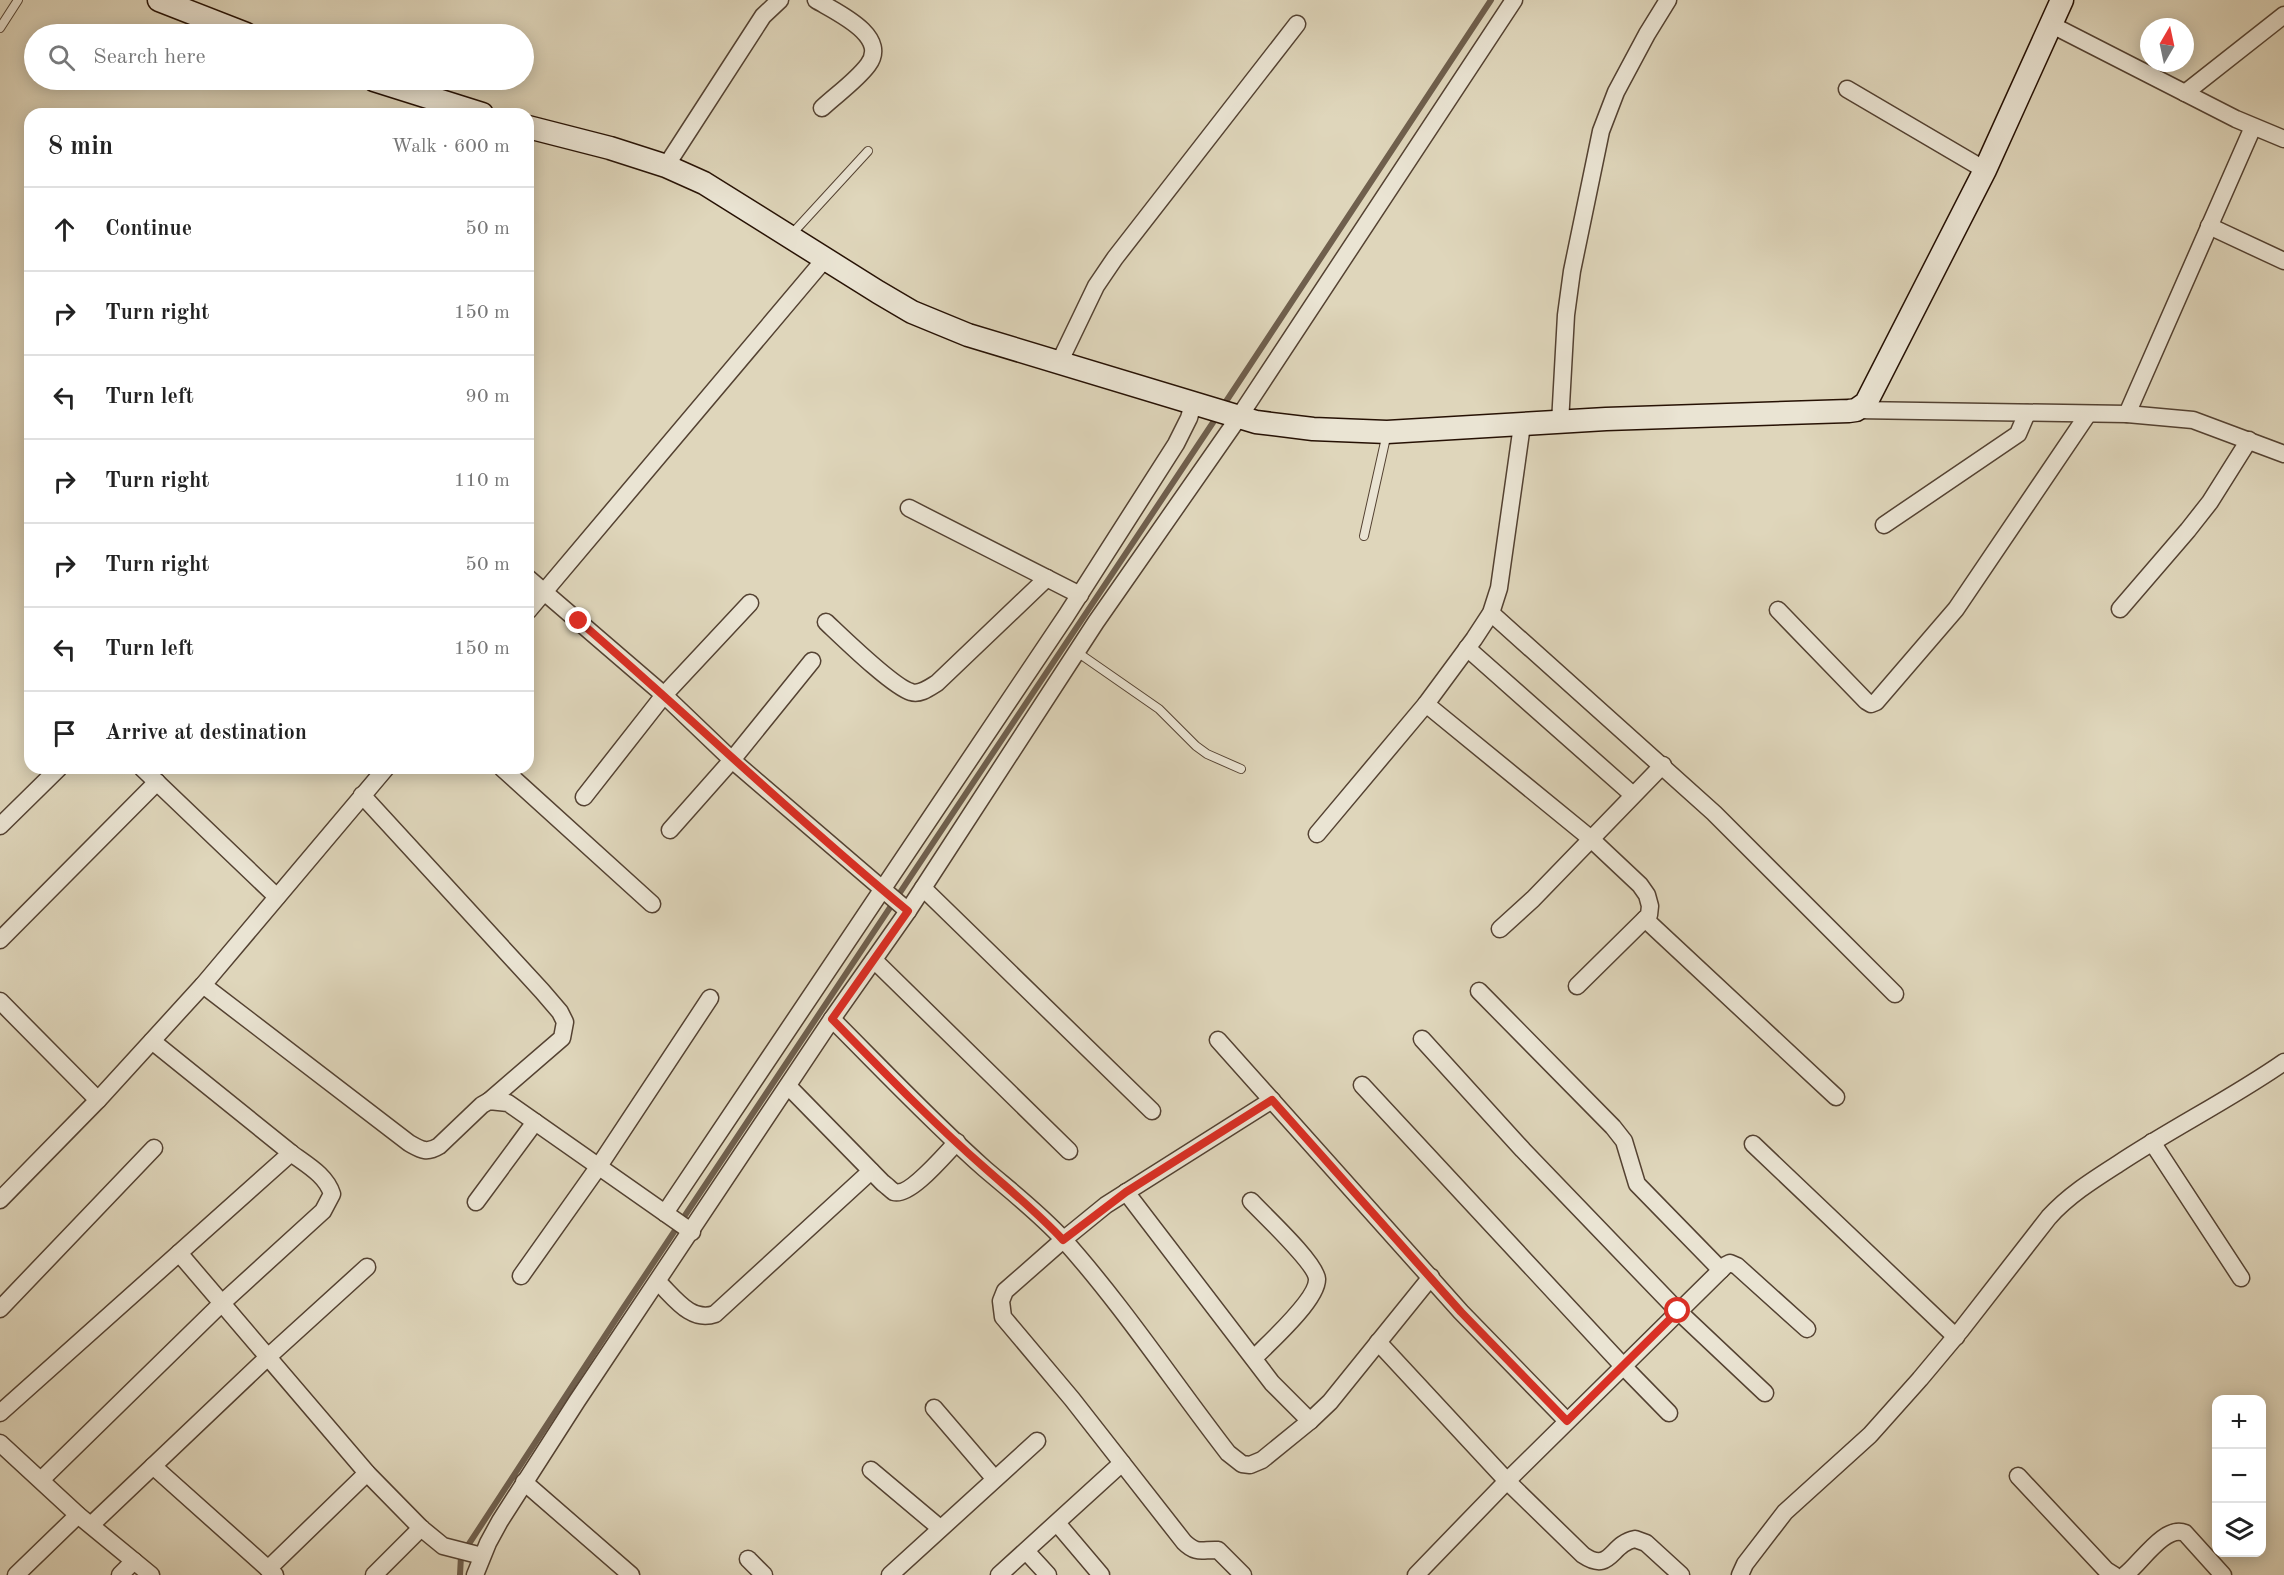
<!DOCTYPE html>
<meta charset="utf-8">
<style>
body{margin:0;font-family:"Old Standard TT",serif;background:#f2f2f2;color:#222}
.controls{position:absolute;right:18px;bottom:18px;display:grid;overflow:hidden;border-radius:12px;box-shadow:0 3px 15px #0003}
.controls button{width:54px;height:54px;display:grid;place-items:center;padding:0;border:0;border-bottom:2px solid #e0e0e0;background:#fff;color:#222;font:30px sans-serif}
.compass{position:absolute;left:2140px;top:18px;width:54px;height:54px;border-radius:50%;background:#fff;box-shadow:0 3px 15px #0003;rotate:9deg}
.stop{position:absolute;width:18px;height:18px;margin:-14px;border:4px solid #d93025;border-radius:50%;background:#fff}
.stop.end{background:#d93025;border-color:#fff;box-shadow:0 2px 6px #0008}
.list{margin:0;padding:0;list-style:none}
h2{display:flex;justify-content:space-between;align-items:center;height:78px;margin:0;padding:0 24px;font-size:26px}
h2 small{font-size:20px;font-weight:400;color:#767676}
.list li{display:grid;grid-template-columns:39px 1fr auto;gap:18px;align-items:center;box-sizing:border-box;height:84px;padding:0 24px;border-top:2px solid #e0e0e0}
.list b{display:block;font-size:22px;white-space:nowrap}
.list em{font-size:20px;font-style:normal;color:#767676}
.icon{flex:none;width:33px;height:33px;fill:none;stroke:currentColor;stroke-width:2;stroke-linecap:round;stroke-linejoin:round}
.map{position:relative;flex:none;width:2284px;height:1575px;overflow:hidden}
.search{position:absolute;background:#fff;box-shadow:0 3px 15px #0003;left:24px;top:24px;width:510px;height:66px;display:flex;align-items:center;gap:15px;box-sizing:border-box;padding:0 21px;border-radius:33px;color:#767676;font-size:22px}
.panel{position:absolute;background:#fff;box-shadow:0 3px 15px #0003;left:24px;top:108px;width:510px;height:666px;border-radius:18px}
.map>svg:first-child{display:block}
.lines{fill:none;stroke-linecap:round;stroke-linejoin:round}
.stream{stroke:#6f5f4d;stroke-width:6}
.lane-casing{stroke:#544232;stroke-width:10}
.street-casing{stroke:#544232;stroke-width:19}
.secondary-casing{stroke:#261104;stroke-width:25}
.lane{stroke:#eae4d3;stroke-width:8}
.street{stroke:#eae4d3;stroke-width:16}
.secondary{stroke:#eae4d3;stroke-width:22}
.route{stroke:#d93025;stroke-width:8}
</style>
<div class="map">
<svg width="2284" height="1575" viewBox="0 0 2284 1575">
<rect width="100%" height="100%" fill="#dfd6bb"/>
<filter id="stains"><feTurbulence type="fractalNoise" baseFrequency=".00333" numOctaves="4"/><feColorMatrix values="0 0 0 0 .2 0 0 0 0 .09 0 0 0 0 .02 0 0 0 .5 -.17"/></filter>
<radialGradient id="worn" r=".72"><stop offset=".6" stop-color="#630" stop-opacity="0"/><stop offset="1" stop-color="#630" stop-opacity=".3"/></radialGradient>
<g class="lines">
<g class="stream">
<polyline points="1223,406 1491,0"/>
<polyline points="460,1575 461,1556 622,1310 1218,415"/>
</g>
<g class="lane-casing">
<g id="lane">
<polyline points="0,28 18,0"/>
<polyline points="790,236 868,151"/>
<polyline points="1364,536 1387,433"/>
<polyline points="1077,652 1159,709 1196,746 1207,754 1241,769"/>
</g>
</g>
<g class="street-casing">
<g id="street">
<path d="M816,0C836,12 890,36 868,65C856,81 837,94 822,108"/>
<polyline points="2050,24 2236,119 2284,139"/>
<polyline points="1847,89 1985,170"/>
<polyline points="2185,93 2284,15"/>
<polyline points="666,166 763,16 780,0"/>
<polyline points="2209,226 2284,261"/>
<polyline points="1059,363 1096,286 1115,258 1297,24"/>
<polyline points="1856,410 2127,414 2193,420 2284,454"/>
<polyline points="2127,414 2253,127"/>
<polyline points="1560,423 1566,315 1572,271 1601,131 1616,92 1647,34 1668,0"/>
<polyline points="909,508 1080,595"/>
<polyline points="1884,525 2018,434 2027,413"/>
<polyline points="528,578 664,695 732,760 908,911"/>
<polyline points="2120,609 2188,530 2210,502 2249,440"/>
<polyline points="1778,610 1866,701 1871,704 1876,702 1956,609 2088,414"/>
<polyline points="528,611 824,260"/>
<polyline points="1491,613 1714,813 1895,994"/>
<path d="M826,622C842,637 893,687 911,692C920,695 929,688 937,683L1047,578"/>
<polyline points="1467,648 1633,795"/>
<polyline points="1426,704 1590,838 1640,885 1647,895 1650,906 1649,915 1577,986"/>
<polyline points="142,768 277,897"/>
<polyline points="502,768 652,904"/>
<polyline points="362,795 542,991 560,1012 565,1022 562,1038 489,1101"/>
<polyline points="584,797 664,695 750,603"/>
<polyline points="0,826 59,768"/>
<polyline points="670,830 732,760 812,661"/>
<polyline points="1317,834 1426,704 1474,639 1491,613 1499,588 1522,425"/>
<polyline points="923,888 1152,1111"/>
<polyline points="1645,919 1836,1097"/>
<polyline points="1500,929 1533,899 1663,765"/>
<polyline points="0,940 157,782"/>
<polyline points="874,960 1069,1151"/>
<path d="M203,985L409,1143C420,1149 426,1154 439,1146L482,1105L489,1101L508,1103L692,1232"/>
<polyline points="1479,991 1613,1127 1624,1141 1637,1184 1721,1270"/>
<polyline points="0,1001 98,1100"/>
<path d="M832,1019C882,1069 932,1122 985,1169C1012,1192 1039,1213 1063,1239C1123,1306 1173,1382 1228,1453L1242,1464L1250,1465L1262,1460L1310,1421L1330,1402L1431,1277"/>
<polyline points="1422,1039 1523,1150 1678,1311 1765,1393"/>
<polyline points="1218,1040 1461,1312 1567,1421"/>
<polyline points="1362,1085 1623,1366 1669,1413"/>
<path d="M788,1086L883,1183C886,1185 891,1190 894,1192C910,1197 946,1153 957,1142"/>
<polyline points="2152,1142 2241,1278"/>
<polyline points="1753,1144 1956,1337"/>
<polyline points="1126,1192 1272,1383 1310,1421"/>
<polyline points="0,1200 98,1100 203,985 386,768"/>
<path d="M1251,1201C1264,1215 1316,1263 1317,1279C1318,1299 1269,1343 1254,1358"/>
<polyline points="476,1202 535,1122"/>
<polyline points="665,1213 1066,616 1176,444 1189,418 1193,404"/>
<polyline points="179,1253 367,1473 421,1528 443,1546 482,1556"/>
<polyline points="521,1276 599,1166 710,998"/>
<path d="M658,1282C674,1297 691,1323 715,1314L871,1171"/>
<polyline points="0,1309 154,1148"/>
<path d="M1378,1342L1507,1481L1583,1555C1611,1574 1610,1544 1635,1539L1646,1543L1681,1575"/>
<polyline points="934,1408 994,1478"/>
<polyline points="0,1413 291,1153 152,1041"/>
<polyline points="0,1443 78,1515 151,1575"/>
<polyline points="153,1466 275,1575"/>
<polyline points="871,1470 940,1528"/>
<polyline points="2018,1476 2106,1570 2114,1575"/>
<path d="M41,1480L221,1304L323,1211L332,1194C326,1175 307,1165 291,1153"/>
<polyline points="524,1482 631,1575"/>
<polyline points="1057,1523 1101,1575"/>
<polyline points="91,1525 269,1356 367,1267"/>
<polyline points="1026,1551 1048,1575"/>
<polyline points="748,1559 764,1575"/>
<polyline points="268,1569 367,1473"/>
<polyline points="16,1575 78,1515"/>
<polyline points="120,1575 134,1561"/>
<polyline points="374,1575 421,1528"/>
<polyline points="475,1575 488,1543 500,1521 577,1401 832,1019 908,911 1096,622 1239,417 1514,0"/>
<polyline points="890,1575 1037,1441"/>
<polyline points="999,1575 1122,1463"/>
<path d="M1243,1575L1218,1550C1203,1549 1197,1555 1184,1542L1072,1399L1003,1317L1001,1301L1005,1291L1063,1240L1106,1205L1272,1100"/>
<polyline points="1416,1575 1507,1481 1726,1265 1730,1263 1737,1266 1807,1329"/>
<path d="M1740,1575L1745,1564L1785,1512L1870,1435L1920,1379L1961,1330L2049,1217C2069,1195 2093,1180 2118,1164C2172,1128 2231,1099 2284,1062"/>
<path d="M2125,1575C2140,1564 2165,1524 2185,1533L2223,1575"/>
</g>
</g>
<g class="secondary-casing">
<g id="secondary">
<polyline points="159,0 246,34"/>
<polyline points="374,80 482,114"/>
<polyline points="528,127 610,148 666,166 704,183 878,292 912,312 968,335 1256,422 1313,429 1387,432 1606,419 1849,411 1856,410 1866,403 1985,170 2062,0"/>
</g>
</g>
<use href="#lane" class="lane"/>
<use href="#street" class="street"/>
<use href="#secondary" class="secondary"/>
</g>
<g class="lines">
<path class="route" d="M579,621C690,717 795,818 908,911L832,1019C882,1070 932,1122 986,1169C1012,1192 1039,1214 1063,1240L1126,1192L1272,1100L1461,1312L1567,1421L1678,1311"/>
</g>
<rect width="100%" height="100%" filter="url(#stains)"/>
<rect width="100%" height="100%" fill="url(#worn)"/>
</svg>
<div class="controls">
<button>+</button>
<button>−</button>
<button><svg class="icon" aria-label="layers" viewBox="0 0 24 24"><path d="M12 4l9 5-9 5-9-5zM3 14l9 5 9-5"/></svg></button>
</div>
<svg class="compass" viewBox="-18 -18 36 36"><path d="M0-13l5 13h-10z" fill="#e53935"/><path d="M0 13l5-13h-10z" fill="#767676"/></svg>
<div class="stop" style="left:1678px;top:1311px"></div>
<div class="stop end" style="left:579px;top:621px"></div>
<div class="search"><svg class="icon" aria-label="search" viewBox="0 0 24 24"><circle cx="10" cy="10" r="6"/><path d="M15 15l6 6"/></svg>Search here</div>
<section class="panel">
<h2>8 min<small>Walk · 600 m</small></h2>
<ul class="list">
<li><svg class="icon" aria-label="ahead" viewBox="0 0 24 24"><path d="M12 20V5M6 11l6-6 6 6"/></svg><div><b>Continue</b></div><em>50 m</em></li>
<li><svg class="icon" aria-label="right" viewBox="0 0 24 24"><path d="M7 20v-9h11M14 6l5 5-5 5"/></svg><div><b>Turn right</b></div><em>150 m</em></li>
<li><svg class="icon" aria-label="left" viewBox="0 0 24 24"><path d="M17 20v-9H6M10 6l-5 5 5 5"/></svg><div><b>Turn left</b></div><em>90 m</em></li>
<li><svg class="icon" aria-label="right" viewBox="0 0 24 24"><path d="M7 20v-9h11M14 6l5 5-5 5"/></svg><div><b>Turn right</b></div><em>110 m</em></li>
<li><svg class="icon" aria-label="right" viewBox="0 0 24 24"><path d="M7 20v-9h11M14 6l5 5-5 5"/></svg><div><b>Turn right</b></div><em>50 m</em></li>
<li><svg class="icon" aria-label="left" viewBox="0 0 24 24"><path d="M17 20v-9H6M10 6l-5 5 5 5"/></svg><div><b>Turn left</b></div><em>150 m</em></li>
<li><svg class="icon" aria-label="arrive" viewBox="0 0 24 24"><path d="M6 21V4h12l-3 4 3 4H6"/></svg><div><b>Arrive at destination</b></div></li>
</ul>
</section>
</div>
